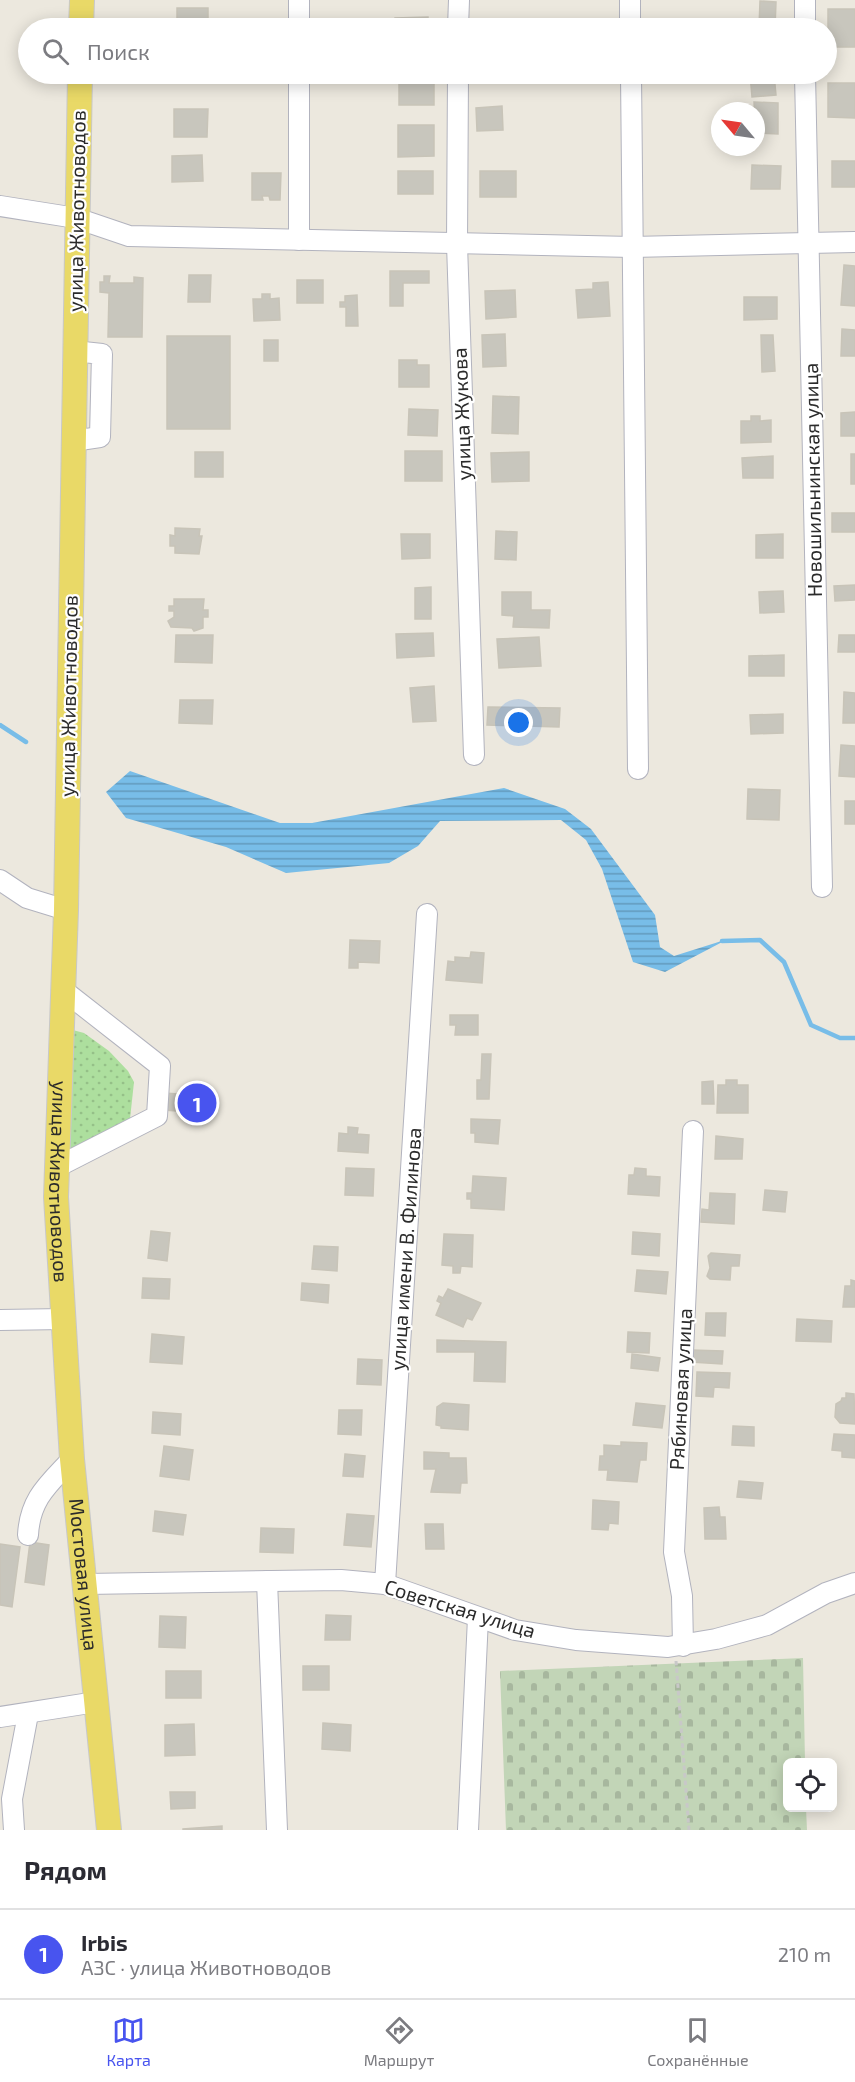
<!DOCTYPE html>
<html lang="ru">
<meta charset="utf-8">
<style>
body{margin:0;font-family:"Exo 2",sans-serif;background:#f7f7f7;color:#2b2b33}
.controls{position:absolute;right:18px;bottom:18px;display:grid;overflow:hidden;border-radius:9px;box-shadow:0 3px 15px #0003}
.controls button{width:54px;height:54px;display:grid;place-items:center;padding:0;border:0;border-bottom:2px solid #e1e1e2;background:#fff;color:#2b2b33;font:30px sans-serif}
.compass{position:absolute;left:711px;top:102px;width:54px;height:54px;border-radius:50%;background:#fff;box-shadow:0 3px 15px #0003;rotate:299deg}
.you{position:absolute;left:519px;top:723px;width:21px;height:21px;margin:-15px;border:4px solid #fff;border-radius:50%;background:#1a73e8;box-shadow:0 0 0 9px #1a73e833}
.badge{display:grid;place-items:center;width:39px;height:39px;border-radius:50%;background:#4854ef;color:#fff;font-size:20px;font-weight:700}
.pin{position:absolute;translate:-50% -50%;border:3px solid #fff;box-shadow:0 2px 6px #0006}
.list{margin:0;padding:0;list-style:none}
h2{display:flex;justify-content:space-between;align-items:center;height:78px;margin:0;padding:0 24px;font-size:26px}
h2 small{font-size:20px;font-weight:400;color:#7c7c81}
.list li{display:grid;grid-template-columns:39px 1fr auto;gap:18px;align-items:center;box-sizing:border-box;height:90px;padding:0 24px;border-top:2px solid #e1e1e2}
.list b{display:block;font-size:22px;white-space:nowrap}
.list p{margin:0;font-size:20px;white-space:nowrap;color:#7c7c81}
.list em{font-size:20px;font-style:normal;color:#7c7c81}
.icon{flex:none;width:33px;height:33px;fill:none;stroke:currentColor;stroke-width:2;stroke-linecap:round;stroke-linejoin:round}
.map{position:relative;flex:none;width:855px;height:1830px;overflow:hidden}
.search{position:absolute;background:#fff;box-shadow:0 3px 15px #0003;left:18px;right:18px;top:18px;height:66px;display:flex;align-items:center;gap:15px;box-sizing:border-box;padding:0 21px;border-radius:33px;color:#7c7c81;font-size:22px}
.sheet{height:168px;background:#fff}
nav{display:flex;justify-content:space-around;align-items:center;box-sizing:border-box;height:84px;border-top:2px solid #e1e1e2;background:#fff;font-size:16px;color:#7c7c81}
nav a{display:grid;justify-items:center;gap:3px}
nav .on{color:#4854ef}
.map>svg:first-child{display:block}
.grass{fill:url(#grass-dots)}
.cemetery{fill:url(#cemetery-stones)}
.water{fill:url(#water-rules)}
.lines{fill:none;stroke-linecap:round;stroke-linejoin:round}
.stream{stroke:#78bde8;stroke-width:4.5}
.building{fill:#c8c6bd;stroke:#c8c4b8;stroke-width:1.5}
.minor-casing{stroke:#b2b3be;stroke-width:22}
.major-casing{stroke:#c8c8c8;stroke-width:26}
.path{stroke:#c8c8c8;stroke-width:3;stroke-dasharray:4.5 3;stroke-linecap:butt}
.minor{stroke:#fff;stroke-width:20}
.major{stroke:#e9d967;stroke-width:24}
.labels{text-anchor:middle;stroke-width:4.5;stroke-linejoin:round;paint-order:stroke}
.street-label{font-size:20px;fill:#2b2b2b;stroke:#fff}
</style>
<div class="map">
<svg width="855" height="1830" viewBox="0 0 855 1830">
<defs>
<pattern id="grass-dots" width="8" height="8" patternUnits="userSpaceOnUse" patternTransform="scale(1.5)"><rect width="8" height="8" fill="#addf9e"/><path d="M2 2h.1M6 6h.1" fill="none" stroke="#95c088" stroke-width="1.8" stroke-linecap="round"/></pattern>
<pattern id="cemetery-stones" width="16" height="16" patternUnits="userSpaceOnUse" patternTransform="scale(1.5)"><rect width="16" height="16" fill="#c2d5b7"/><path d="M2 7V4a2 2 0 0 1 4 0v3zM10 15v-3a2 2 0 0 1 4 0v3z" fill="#a7b79e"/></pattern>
<pattern id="water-rules" width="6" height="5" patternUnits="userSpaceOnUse" patternTransform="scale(1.5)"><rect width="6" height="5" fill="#78bde8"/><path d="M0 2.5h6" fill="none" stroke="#639abc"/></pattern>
</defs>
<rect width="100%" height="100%" fill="#ece8de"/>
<polygon class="grass" points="69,1029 84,1033 109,1051 128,1071 134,1082 130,1119 119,1133 73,1152 66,1145"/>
<polygon class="cemetery" points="803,1658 805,1762 788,1762 788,1808 806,1808 807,1830 506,1830 500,1671"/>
<polygon class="water" points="130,771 280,823 312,823 504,788 565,809 591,829 655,915 660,947 674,956 728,939 665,972 633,962 602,869 586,840 561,820 440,821 418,846 389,863 286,873 226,847 126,818 106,792"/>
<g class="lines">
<g class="stream">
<polyline points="0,725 26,742"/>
<polyline points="722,941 760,940 784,962 811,1025 840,1038 855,1038"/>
</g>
</g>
<g class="building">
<polygon points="760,1 776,2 775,28 759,28"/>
<rect x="177" y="8" width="31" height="20"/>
<rect x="828" y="9" width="27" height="38"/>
<polygon points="428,17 428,28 395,28 395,18"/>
<polygon points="750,74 774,74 776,95 752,97"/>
<rect x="399" y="77" width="35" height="28"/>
<polygon points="828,83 855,83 855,118 828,117"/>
<polygon points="754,102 778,103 778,134 756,133"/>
<polygon points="502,106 503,130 477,131 476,108"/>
<polygon points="174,109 208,109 207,137 174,137"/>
<polygon points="398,125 434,125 434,156 398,157"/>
<polygon points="202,155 203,181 172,182 172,156"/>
<rect x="832" y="161" width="23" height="26"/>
<polygon points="752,165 781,166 780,189 751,189"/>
<rect x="398" y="171" width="35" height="23"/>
<rect x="480" y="171" width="36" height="26"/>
<polygon points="252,173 281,173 280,200 270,200 269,196 262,196 263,200 252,200"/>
<polygon points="844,265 855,266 855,306 841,305"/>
<polygon points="390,271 429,271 429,283 403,283 403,306 390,306"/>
<polygon points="189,275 211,275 210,302 188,302"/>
<polygon points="104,276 110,276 109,283 134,283 134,277 143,278 142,337 108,337 109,293 100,292 100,282 104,282"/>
<rect x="297" y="280" width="26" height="23"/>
<polygon points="608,282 610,316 578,318 576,290 593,289 593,283"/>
<polygon points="515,290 516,317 486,319 485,291"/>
<polygon points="262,294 270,294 270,299 279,298 280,320 254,321 253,299 262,299"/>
<polygon points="357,295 358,326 346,326 346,307 340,307 340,302 345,302 345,296"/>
<polygon points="744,297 777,297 777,319 744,320"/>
<polygon points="842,329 855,330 855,356 841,356"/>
<polygon points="505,334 506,366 483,367 482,335"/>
<polygon points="761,335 773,335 775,371 762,372"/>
<rect x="167" y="336" width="63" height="93"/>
<rect x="264" y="340" width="14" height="21"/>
<polygon points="399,360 417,360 417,365 429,365 429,387 399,387"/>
<polygon points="493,396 519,397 518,434 492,433"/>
<polygon points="409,409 438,410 437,436 408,435"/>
<polygon points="855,412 855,436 841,436 841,413"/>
<polygon points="751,416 760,416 760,421 771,420 771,442 741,443 741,421 751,421"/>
<rect x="405" y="451" width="37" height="30"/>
<rect x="195" y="452" width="28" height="25"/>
<polygon points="529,452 529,481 492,482 491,453"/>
<rect x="851" y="454" width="4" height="30"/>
<polygon points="773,456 773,478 743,478 742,458"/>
<rect x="832" y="513" width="23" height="19"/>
<polygon points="175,528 200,529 199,536 202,536 199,554 175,553 175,546 170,546 170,535 175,536"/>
<polygon points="496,531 517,532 516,560 495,559"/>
<polygon points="401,534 430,534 430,558 402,559"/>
<polygon points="783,534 783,558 756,558 756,535"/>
<polygon points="855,585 855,600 835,601 834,586"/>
<polygon points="431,587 431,619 415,619 415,588"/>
<polygon points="783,591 784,612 760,613 759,592"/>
<polygon points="502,592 531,592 531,610 550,610 549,628 513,627 514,616 502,615"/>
<polygon points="174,599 204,599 203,610 208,610 208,617 203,617 203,628 194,631 192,628 171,627 168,621 174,617 174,611 169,611 169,606 174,606"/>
<polygon points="433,633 434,656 397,658 396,634"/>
<polygon points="176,635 213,635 212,663 175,662"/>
<polygon points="839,635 855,635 855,652 838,652"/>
<polygon points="539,637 541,666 499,668 497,639"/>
<polygon points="784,655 784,676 749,676 749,656"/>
<polygon points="434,686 436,721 413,722 410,688"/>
<polygon points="844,692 855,693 855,723 843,723"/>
<polygon points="180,700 213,700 212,724 179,723"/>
<polygon points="488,707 560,708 559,727 487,725"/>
<polygon points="783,714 783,733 751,734 750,715"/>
<polygon points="841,745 855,746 855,777 839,776"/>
<polygon points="748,789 780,790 779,820 747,819"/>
<rect x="845" y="801" width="10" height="23"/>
<polygon points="350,940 380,941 379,963 358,962 358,968 349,968"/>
<polygon points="471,952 484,953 482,983 446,980 448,961 455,962 455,957 470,958"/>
<polygon points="450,1015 478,1015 478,1035 455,1035 456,1025 450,1025"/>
<polygon points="482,1054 491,1054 489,1099 477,1099 477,1080 481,1080"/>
<polygon points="726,1080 737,1080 737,1085 748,1085 748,1113 717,1113 718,1085 726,1085"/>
<polygon points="713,1081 714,1104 702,1104 702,1082"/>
<polygon points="150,1092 192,1095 191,1112 149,1109"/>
<polygon points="192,1095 205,1095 203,1113 191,1112"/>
<polygon points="471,1119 500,1120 498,1144 475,1142 475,1133 471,1133"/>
<polygon points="348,1127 358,1128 357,1134 369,1135 368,1153 338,1151 339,1133 348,1134"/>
<polygon points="716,1136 743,1139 742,1159 715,1159"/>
<polygon points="346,1168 374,1169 373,1196 345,1195"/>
<polygon points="635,1168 646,1169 646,1176 660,1177 659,1196 628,1194 629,1175 634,1175"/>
<polygon points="473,1176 506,1178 504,1210 471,1208 471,1199 467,1199 467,1193 472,1193"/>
<polygon points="765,1190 787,1192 785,1212 763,1210"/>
<polygon points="710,1193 735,1194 734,1224 701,1222 702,1209 709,1210"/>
<polygon points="151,1231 170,1233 167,1261 148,1258"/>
<polygon points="633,1232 660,1234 659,1256 632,1254"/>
<polygon points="444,1234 473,1235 472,1267 461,1266 460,1273 453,1273 453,1266 442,1265"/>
<polygon points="314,1246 338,1247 337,1271 312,1269"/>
<polygon points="711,1253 740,1255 739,1266 731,1266 730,1280 710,1279 707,1276 710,1268 708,1256"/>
<polygon points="637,1270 668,1272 666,1294 635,1291"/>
<polygon points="143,1278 170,1279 169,1299 142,1298"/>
<polygon points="851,1280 855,1281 855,1307 843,1307 845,1286 851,1286"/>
<polygon points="302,1283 329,1285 328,1303 301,1300"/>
<polygon points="448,1289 481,1303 472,1320 467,1318 463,1327 436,1315 441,1303 437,1301 439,1296 443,1298"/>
<polygon points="706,1313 726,1313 725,1336 705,1335"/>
<polygon points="797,1319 832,1321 831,1342 796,1341"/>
<polygon points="628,1332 650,1333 649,1353 627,1352"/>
<polygon points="152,1334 184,1337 182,1364 150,1362"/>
<polygon points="437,1340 506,1342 505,1382 474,1381 475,1352 437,1352"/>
<polygon points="691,1350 723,1351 722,1364 691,1362"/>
<polygon points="632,1354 660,1358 658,1371 631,1368"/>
<polygon points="358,1359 382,1360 381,1385 357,1384"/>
<polygon points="697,1372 730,1373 729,1388 714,1387 713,1397 696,1396"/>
<polygon points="846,1393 854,1394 855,1424 840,1423 835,1417 836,1404 841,1401 842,1398 846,1398"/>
<polygon points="443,1403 469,1405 468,1430 441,1428 441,1426 436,1425 437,1407"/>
<polygon points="636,1403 665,1406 662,1428 633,1425"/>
<polygon points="339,1410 362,1410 361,1435 338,1434"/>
<polygon points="153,1412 181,1414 180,1435 152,1433"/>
<polygon points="733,1426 754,1427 754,1446 732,1445"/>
<polygon points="834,1434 855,1435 855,1458 842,1457 842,1451 832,1450"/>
<polygon points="621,1442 647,1443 646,1460 640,1460 637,1482 607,1480 608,1470 599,1470 600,1456 604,1456 604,1445 621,1446"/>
<polygon points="164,1446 193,1450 189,1480 160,1476"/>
<polygon points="424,1452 449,1453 449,1458 466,1458 467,1483 461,1483 460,1493 431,1492 436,1469 424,1469"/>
<polygon points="345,1454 365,1456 363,1477 343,1476"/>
<polygon points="739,1481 763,1483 761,1499 737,1497"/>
<polygon points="593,1500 619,1502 618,1524 609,1523 608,1530 592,1529"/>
<polygon points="719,1507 720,1517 725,1517 726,1539 705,1539 704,1508"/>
<polygon points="155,1511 186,1515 183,1535 153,1531"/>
<polygon points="347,1514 374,1516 371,1547 344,1545"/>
<polygon points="425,1524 443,1524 444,1549 426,1549"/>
<polygon points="261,1528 294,1529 293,1553 260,1552"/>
<polygon points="30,1542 49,1545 44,1585 25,1582"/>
<polygon points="0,1544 20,1547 12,1607 0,1605"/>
<polygon points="326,1615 351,1616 350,1640 325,1640"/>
<polygon points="160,1616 186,1617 185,1648 159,1647"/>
<rect x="303" y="1666" width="26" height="24"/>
<rect x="166" y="1671" width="35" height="27"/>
<polygon points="323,1723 351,1725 350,1751 322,1749"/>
<polygon points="194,1724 195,1755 165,1756 165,1725"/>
<polygon points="170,1792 195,1792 195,1808 171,1809"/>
<polygon points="222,1826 222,1830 183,1830 183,1829"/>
</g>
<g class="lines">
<g class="minor-casing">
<g id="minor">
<polyline points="630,0 630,28"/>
<polyline points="805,0 805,28"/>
<polyline points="299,28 299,0"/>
<polyline points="458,28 459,0"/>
<polyline points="458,74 457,244 474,755"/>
<polyline points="631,74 638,769"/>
<polyline points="805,74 822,887"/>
<polyline points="0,206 76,218 129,236 632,247 855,242"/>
<polyline points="299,240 299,74"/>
<polyline points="73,441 100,437 102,354 74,351"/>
<polyline points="0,880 27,898 66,910"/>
<polyline points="57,1167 157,1116 160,1066 63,990"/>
<polyline points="0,1320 64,1319"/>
<path d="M28,1535C30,1498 49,1484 72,1459"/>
<polyline points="267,1581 277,1830"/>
<polyline points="86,1584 341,1580 385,1584 515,1630 576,1640 668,1647 716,1639 767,1625 826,1593 855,1583"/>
<polyline points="385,1584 427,914"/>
<polyline points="683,1646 682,1596 674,1552 693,1131"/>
<polyline points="0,1717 96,1702"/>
<polyline points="14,1830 12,1799 28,1714"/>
<polyline points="468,1830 478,1618"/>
</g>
</g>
<g class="major-casing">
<g id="major">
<polyline points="81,28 82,0"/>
<path id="s1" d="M80,74L66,910L56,1197L72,1459L109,1830"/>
</g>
</g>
<polyline class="path" points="676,1661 689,1830"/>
<use href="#minor" class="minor"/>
<use href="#major" class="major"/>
</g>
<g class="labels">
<g class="street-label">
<text transform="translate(77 211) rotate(-89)" y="7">улица Животноводов</text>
<text transform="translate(462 414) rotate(-92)" y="7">улица Жукова</text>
<text transform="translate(813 480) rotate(-91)" y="7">Новошильнинская улица</text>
<text transform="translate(69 696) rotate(-89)" y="7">улица Животноводов</text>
<text dy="7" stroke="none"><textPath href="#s1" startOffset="1108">улица Животноводов</textPath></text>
<text transform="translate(406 1249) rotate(-86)" y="7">улица имени В. Филинова</text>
<text transform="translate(681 1389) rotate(-87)" y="7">Рябиновая улица</text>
<text dy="7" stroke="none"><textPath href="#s1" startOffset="1502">Мостовая улица</textPath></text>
<text transform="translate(460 1609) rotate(17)" y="7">Советская улица</text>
</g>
</g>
</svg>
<div class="controls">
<button><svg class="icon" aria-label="locate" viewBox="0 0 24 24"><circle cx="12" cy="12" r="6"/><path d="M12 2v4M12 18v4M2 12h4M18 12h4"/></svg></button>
</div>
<svg class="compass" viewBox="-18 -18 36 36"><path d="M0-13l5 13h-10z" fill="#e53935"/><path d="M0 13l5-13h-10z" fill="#7c7c81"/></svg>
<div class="you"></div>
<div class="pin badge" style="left:197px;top:1103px">1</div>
<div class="search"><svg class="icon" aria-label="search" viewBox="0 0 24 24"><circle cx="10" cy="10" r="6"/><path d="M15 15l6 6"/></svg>Поиск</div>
</div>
<section class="sheet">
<h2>Рядом<small></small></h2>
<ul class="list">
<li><span class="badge">1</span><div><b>Irbis</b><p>АЗС · улица Животноводов</p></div><em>210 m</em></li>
</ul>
</section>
<nav>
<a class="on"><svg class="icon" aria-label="map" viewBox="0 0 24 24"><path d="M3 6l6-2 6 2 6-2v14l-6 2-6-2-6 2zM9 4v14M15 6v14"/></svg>Карта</a>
<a><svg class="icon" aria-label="directions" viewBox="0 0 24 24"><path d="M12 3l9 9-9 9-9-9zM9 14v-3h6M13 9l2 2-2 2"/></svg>Маршрут</a>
<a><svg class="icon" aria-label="saved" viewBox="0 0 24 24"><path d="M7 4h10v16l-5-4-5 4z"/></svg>Сохранённые</a>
</nav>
